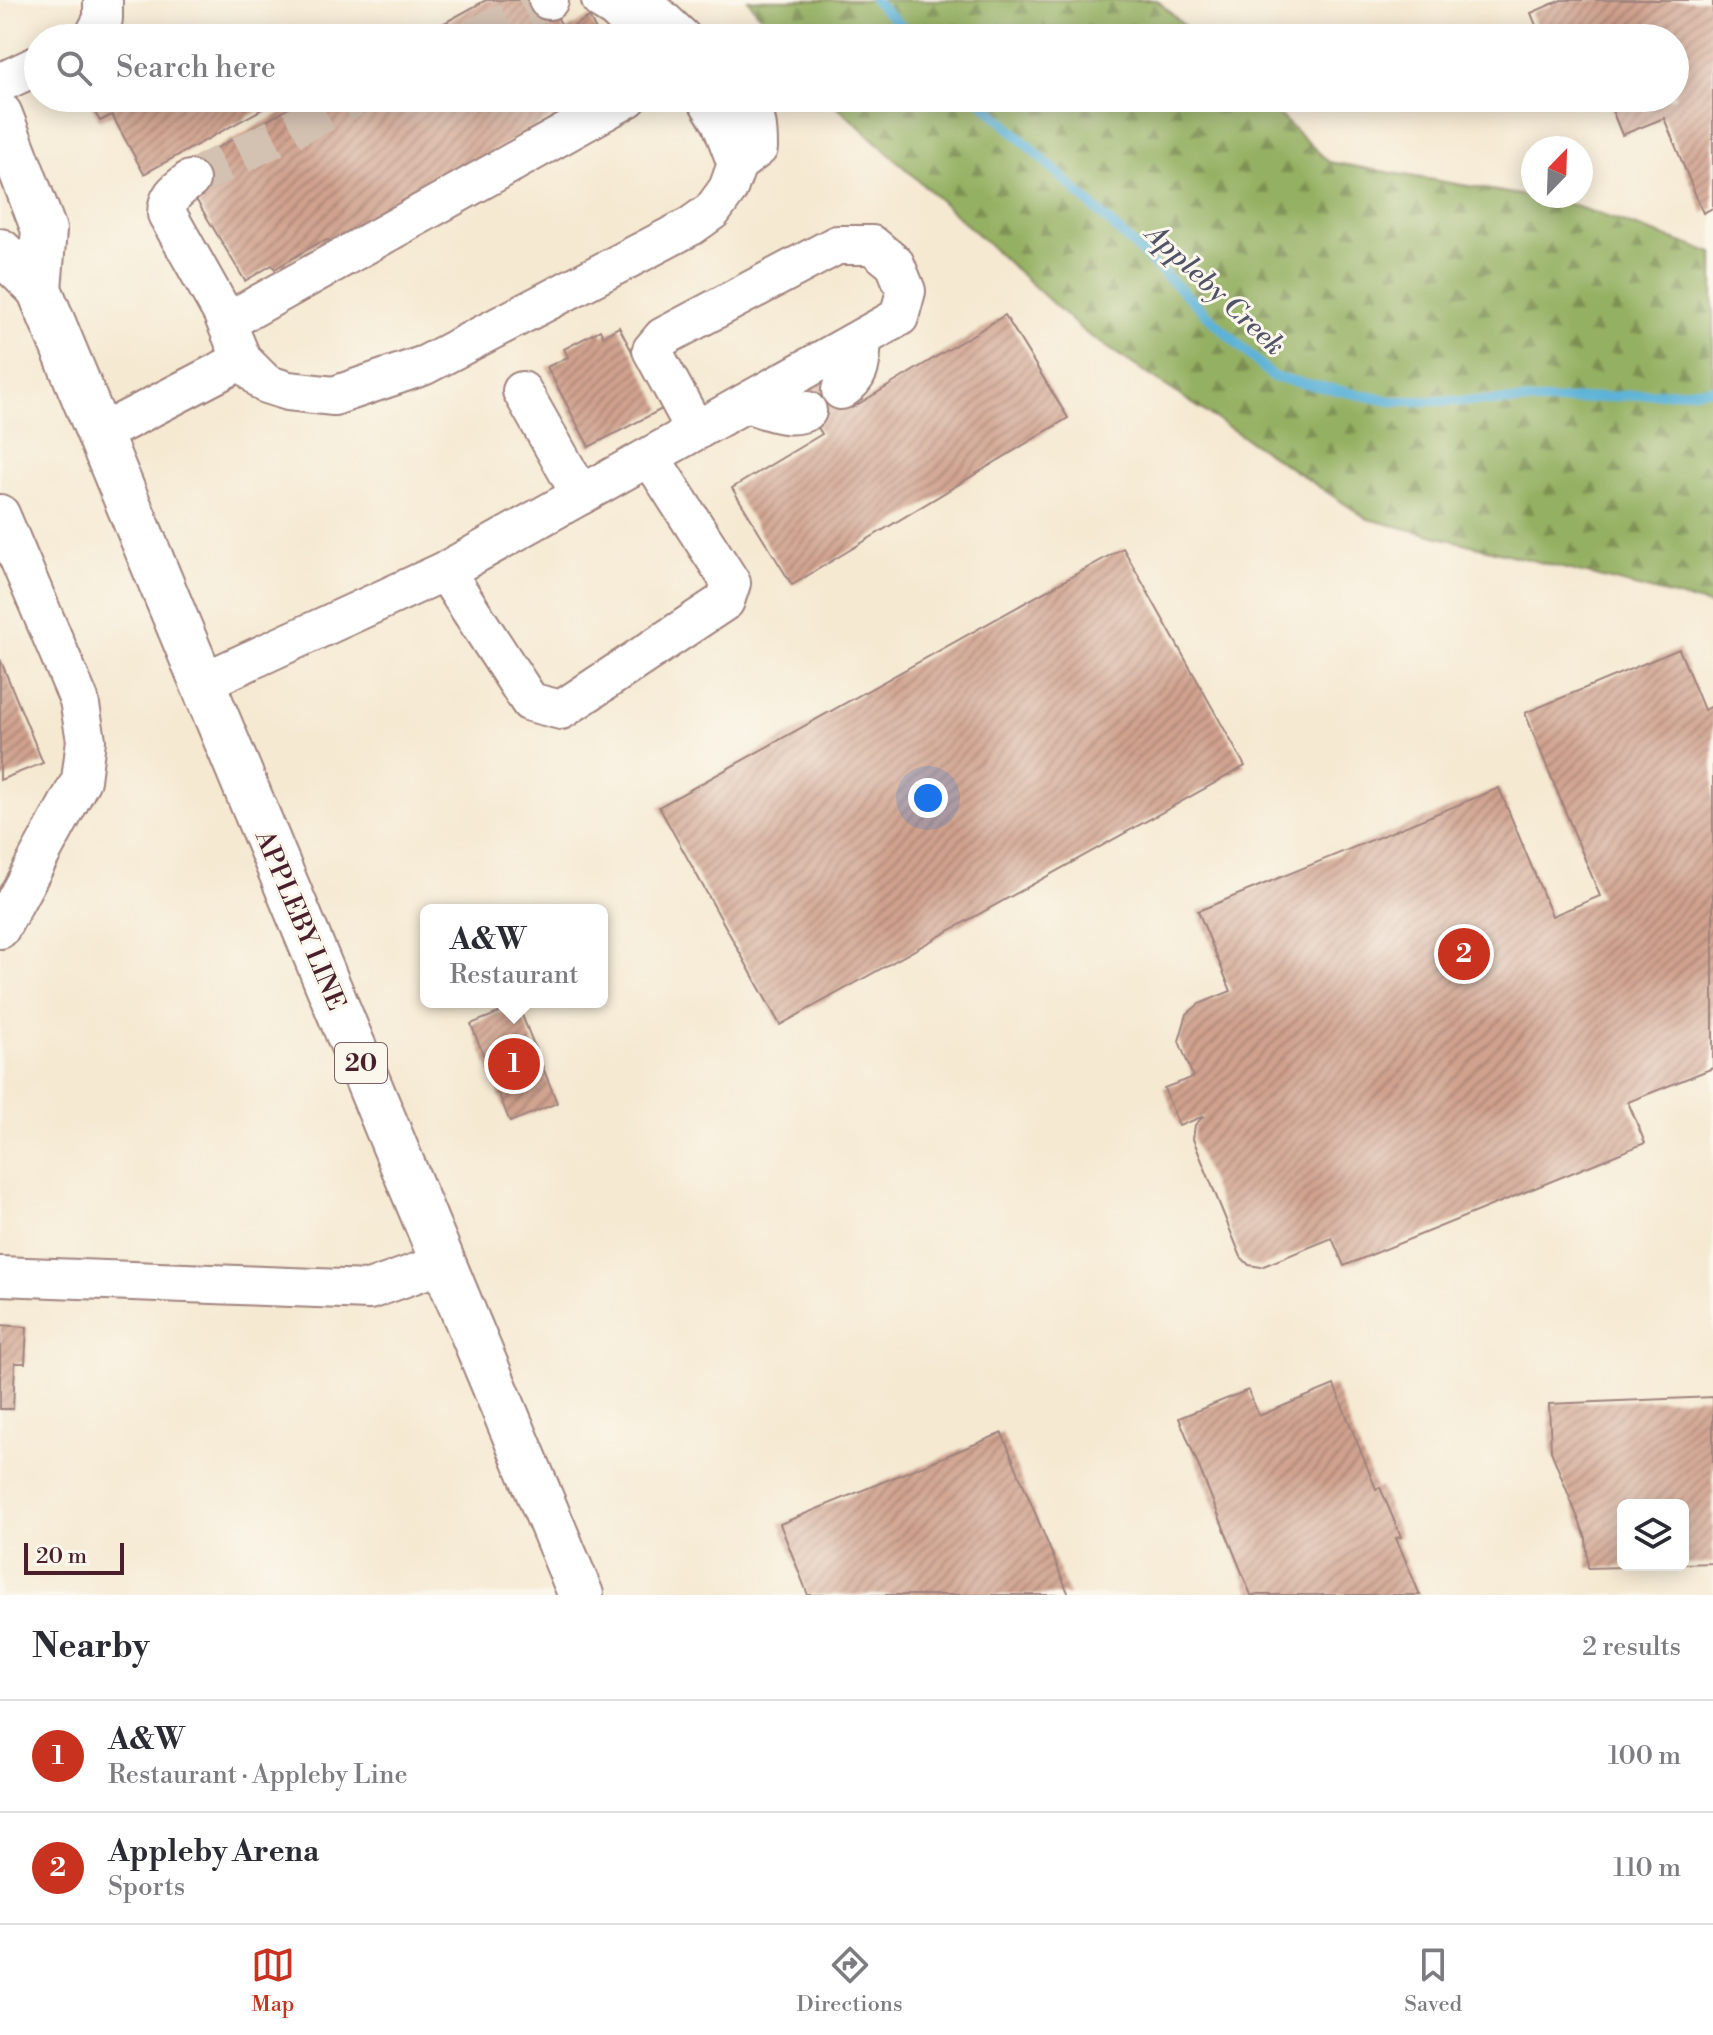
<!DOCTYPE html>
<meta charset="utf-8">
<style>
body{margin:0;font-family:"Libre Bodoni",serif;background:#f2f2f3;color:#2b2b33}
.controls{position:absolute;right:24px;bottom:24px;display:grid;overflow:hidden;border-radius:12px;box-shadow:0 4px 20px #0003}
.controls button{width:72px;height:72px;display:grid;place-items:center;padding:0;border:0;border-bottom:2px solid #e1e1e2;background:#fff;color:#2b2b33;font:40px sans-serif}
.compass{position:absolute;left:1521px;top:136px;width:72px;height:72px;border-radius:50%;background:#fff;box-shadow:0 4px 20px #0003;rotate:23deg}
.scale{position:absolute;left:24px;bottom:20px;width:100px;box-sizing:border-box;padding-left:8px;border:4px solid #4a1f2b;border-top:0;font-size:22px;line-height:28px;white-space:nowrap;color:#4a1f2b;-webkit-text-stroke:6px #fbf7ec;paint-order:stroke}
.you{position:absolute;left:928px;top:798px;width:28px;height:28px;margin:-20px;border:6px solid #fff;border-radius:50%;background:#1a73e8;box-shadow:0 0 0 12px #1a73e833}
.badge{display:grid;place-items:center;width:52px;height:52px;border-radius:50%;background:#c8321e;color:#fff;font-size:26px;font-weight:700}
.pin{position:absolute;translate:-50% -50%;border:4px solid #fff;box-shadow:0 2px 8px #0006}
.popup{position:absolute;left:420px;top:904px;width:188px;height:104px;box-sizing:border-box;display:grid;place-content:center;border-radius:12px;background:#fff;filter:drop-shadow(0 2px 6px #0005);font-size:26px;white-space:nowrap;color:#7c7c81}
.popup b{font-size:30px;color:#2b2b33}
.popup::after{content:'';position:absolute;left:50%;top:100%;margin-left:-16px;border:16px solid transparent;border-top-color:#fff}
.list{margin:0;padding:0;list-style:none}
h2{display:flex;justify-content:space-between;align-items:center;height:104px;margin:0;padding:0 32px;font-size:34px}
h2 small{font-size:26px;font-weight:400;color:#7c7c81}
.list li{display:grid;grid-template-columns:52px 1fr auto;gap:24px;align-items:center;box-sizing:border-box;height:112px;padding:0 32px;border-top:2px solid #e1e1e2}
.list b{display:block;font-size:30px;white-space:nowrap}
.list p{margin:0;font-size:26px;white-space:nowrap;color:#7c7c81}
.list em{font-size:26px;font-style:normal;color:#7c7c81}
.icon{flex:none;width:44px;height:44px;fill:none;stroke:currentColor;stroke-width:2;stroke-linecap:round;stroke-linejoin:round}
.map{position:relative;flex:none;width:1713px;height:1595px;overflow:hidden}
.search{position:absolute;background:#fff;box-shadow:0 4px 20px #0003;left:24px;right:24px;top:24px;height:88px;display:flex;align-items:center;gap:20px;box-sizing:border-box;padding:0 28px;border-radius:44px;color:#7c7c81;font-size:30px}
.sheet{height:328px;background:#fff}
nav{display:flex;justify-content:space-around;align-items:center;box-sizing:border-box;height:112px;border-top:2px solid #e1e1e2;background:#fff;font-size:22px;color:#7c7c81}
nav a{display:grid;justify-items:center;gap:4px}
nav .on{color:#c8321e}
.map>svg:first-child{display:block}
.forest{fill:url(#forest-firs);stroke:#6f6846;stroke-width:2}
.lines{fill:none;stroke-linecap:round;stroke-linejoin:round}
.stream{stroke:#5bb2d8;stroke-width:10}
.building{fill:url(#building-hatch)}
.minor-tunnel{stroke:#d3c1b1;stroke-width:38;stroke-dasharray:38 19;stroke-linecap:butt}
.minor-casing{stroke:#a0847e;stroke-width:42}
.major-casing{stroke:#a0847e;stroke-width:48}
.minor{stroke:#fff;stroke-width:38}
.major{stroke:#fff;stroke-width:44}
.labels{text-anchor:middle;stroke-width:6;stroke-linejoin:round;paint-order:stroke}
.shield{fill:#fbf7ec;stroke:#7f6065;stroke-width:2}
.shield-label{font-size:24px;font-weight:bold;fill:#4a1f2b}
.street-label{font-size:26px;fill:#4a1f2b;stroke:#fbf7ec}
.water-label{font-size:28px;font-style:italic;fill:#505268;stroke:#fbf7ec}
</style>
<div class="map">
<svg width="1713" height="1595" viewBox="0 0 1713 1595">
<defs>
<pattern id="forest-firs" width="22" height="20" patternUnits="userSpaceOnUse" patternTransform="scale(2)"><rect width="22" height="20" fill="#94b062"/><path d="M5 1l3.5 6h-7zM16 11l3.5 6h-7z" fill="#7b8f51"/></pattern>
<pattern id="building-hatch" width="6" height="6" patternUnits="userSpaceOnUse" patternTransform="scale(2)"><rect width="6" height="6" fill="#d0a28e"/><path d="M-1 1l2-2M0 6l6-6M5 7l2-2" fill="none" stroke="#ab8374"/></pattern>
</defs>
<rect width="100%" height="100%" fill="#fbf7ec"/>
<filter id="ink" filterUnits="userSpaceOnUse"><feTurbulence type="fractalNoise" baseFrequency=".0125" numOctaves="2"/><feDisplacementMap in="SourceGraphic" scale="16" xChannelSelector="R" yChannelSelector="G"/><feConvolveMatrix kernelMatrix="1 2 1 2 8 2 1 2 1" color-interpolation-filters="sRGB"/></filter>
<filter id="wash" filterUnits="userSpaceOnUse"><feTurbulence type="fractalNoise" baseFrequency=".006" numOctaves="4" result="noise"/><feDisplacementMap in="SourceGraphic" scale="32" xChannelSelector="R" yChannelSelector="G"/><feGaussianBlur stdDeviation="1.8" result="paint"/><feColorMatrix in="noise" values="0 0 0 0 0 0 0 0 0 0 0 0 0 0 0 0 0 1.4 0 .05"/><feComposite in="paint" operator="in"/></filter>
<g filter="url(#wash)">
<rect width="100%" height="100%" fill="#f5e9d2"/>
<g class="forest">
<polygon points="748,0 1157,0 1197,38 777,38"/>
<polygon points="828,98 1261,98 1329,162 1566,203 1713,253 1713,606 1368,519 1084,332"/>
</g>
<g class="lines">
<g class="stream">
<polyline points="874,0 914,38"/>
<polyline points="978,98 1273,377 1391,401 1554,401 1713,389"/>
</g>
</g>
<g id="blocks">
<g class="building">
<polygon points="486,0 548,0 565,31 589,17 600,38 417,38"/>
<polygon points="1561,0 1713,0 1713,208 1703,213 1664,118 1622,135 1607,98 1675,98 1675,38 1541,38 1531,13"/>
<polygon points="94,98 261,98 266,107 144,174 112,115 100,121 88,101"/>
<polygon points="308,98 587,98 330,243 328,240 318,243 275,269 272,265 245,281 194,196 182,167"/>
<polygon points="1005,315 1068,418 792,585 732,488 822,434 796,392 830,372 852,408"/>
<polygon points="619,327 662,409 589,447 547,367 568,357 564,349 600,330 603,336"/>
<polygon points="1123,548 1245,766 780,1025 659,807"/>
<polygon points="1679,649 1704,710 1713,706 1713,1068 1628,1102 1645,1143 1344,1266 1332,1238 1261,1267 1249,1265 1241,1257 1193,1139 1195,1125 1204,1116 1179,1126 1164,1088 1193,1077 1179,1041 1187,1014 1199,1004 1231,991 1198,911 1499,788 1552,916 1600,896 1525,713"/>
<polygon points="0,659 43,763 0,780"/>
<polygon points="518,1005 557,1103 510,1122 471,1024"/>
<polygon points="0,1325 27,1327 25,1363 15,1363 13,1409 0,1409"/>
<polygon points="1334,1385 1376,1489 1380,1487 1401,1537 1396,1538 1420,1595 1251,1595 1179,1418 1248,1390 1259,1416"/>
<polygon points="1713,1397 1713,1563 1683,1564 1683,1505 1623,1505 1623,1567 1588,1568 1586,1538 1551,1451 1549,1404"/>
<polygon points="1002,1433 1069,1595 808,1595 780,1524"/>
</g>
</g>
</g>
<g filter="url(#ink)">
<use href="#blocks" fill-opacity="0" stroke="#a0847e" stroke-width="2"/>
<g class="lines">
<g class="minor-tunnel">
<polyline points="474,38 548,0"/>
<polyline points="190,180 354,98"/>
</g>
<g class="minor-casing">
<g id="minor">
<polyline points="548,0 549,0"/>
<polyline points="601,0 614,8 646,38"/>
<polyline points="641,0 682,38"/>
<polyline points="93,38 103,19 103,0"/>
<polyline points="0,83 38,65"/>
<polyline points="706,98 721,122 737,164"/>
<path d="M190,180C177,190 167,196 167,214L222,312L242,360L266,384L288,391L334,396L425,365L691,226L712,211L728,189L737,164L758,148C758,130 757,113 745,98"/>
<polyline points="227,322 628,98"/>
<path d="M841,390C863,375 860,362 862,338"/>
<polyline points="522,391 581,495"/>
<path d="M746,403C766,409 788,420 807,411"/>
<polyline points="98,435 242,360"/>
<polyline points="0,514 79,700 86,740 81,780 0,929"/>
<polyline points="445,571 530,702 561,710 725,601 731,583 650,457"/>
<polyline points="203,682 445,571 899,317 906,291 895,264 872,245 837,245 663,337 652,350 696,431"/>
<polyline points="0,1276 369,1290 444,1263"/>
</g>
</g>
<g class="major-casing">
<g id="major">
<polyline points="0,115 44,230 39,289 581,1595"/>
<polyline points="0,251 39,289"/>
</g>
</g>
<use href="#minor" class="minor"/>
<use href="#major" class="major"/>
</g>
</g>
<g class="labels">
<rect class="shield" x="335" y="1043" width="52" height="40" rx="6"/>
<g class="shield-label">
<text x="361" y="1071">20</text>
</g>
<g class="street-label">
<text transform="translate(301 920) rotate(67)" y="9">APPLEBY LINE</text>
</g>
<g class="water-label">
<text transform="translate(1216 289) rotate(43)" y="10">Appleby Creek</text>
</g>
</g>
</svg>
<div class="controls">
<button><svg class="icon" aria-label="layers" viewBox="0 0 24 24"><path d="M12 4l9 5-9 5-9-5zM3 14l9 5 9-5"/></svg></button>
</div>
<svg class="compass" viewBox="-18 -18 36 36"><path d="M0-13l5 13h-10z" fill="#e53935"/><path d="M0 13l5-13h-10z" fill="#7c7c81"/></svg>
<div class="scale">20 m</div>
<div class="you"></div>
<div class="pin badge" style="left:514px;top:1064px">1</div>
<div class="popup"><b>A&amp;W</b>Restaurant</div>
<div class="pin badge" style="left:1464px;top:954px">2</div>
<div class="search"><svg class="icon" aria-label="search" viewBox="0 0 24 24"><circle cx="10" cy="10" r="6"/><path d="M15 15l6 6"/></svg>Search here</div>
</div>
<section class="sheet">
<h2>Nearby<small>2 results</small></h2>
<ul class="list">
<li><span class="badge">1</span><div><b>A&amp;W</b><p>Restaurant · Appleby Line</p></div><em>100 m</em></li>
<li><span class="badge">2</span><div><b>Appleby Arena</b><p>Sports</p></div><em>110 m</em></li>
</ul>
</section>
<nav>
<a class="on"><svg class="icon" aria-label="map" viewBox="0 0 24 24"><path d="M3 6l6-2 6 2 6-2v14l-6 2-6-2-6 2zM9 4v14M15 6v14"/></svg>Map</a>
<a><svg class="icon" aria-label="directions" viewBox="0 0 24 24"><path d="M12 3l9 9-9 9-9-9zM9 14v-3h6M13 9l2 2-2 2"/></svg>Directions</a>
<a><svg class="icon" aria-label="saved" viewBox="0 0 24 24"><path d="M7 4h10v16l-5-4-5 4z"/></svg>Saved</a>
</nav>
